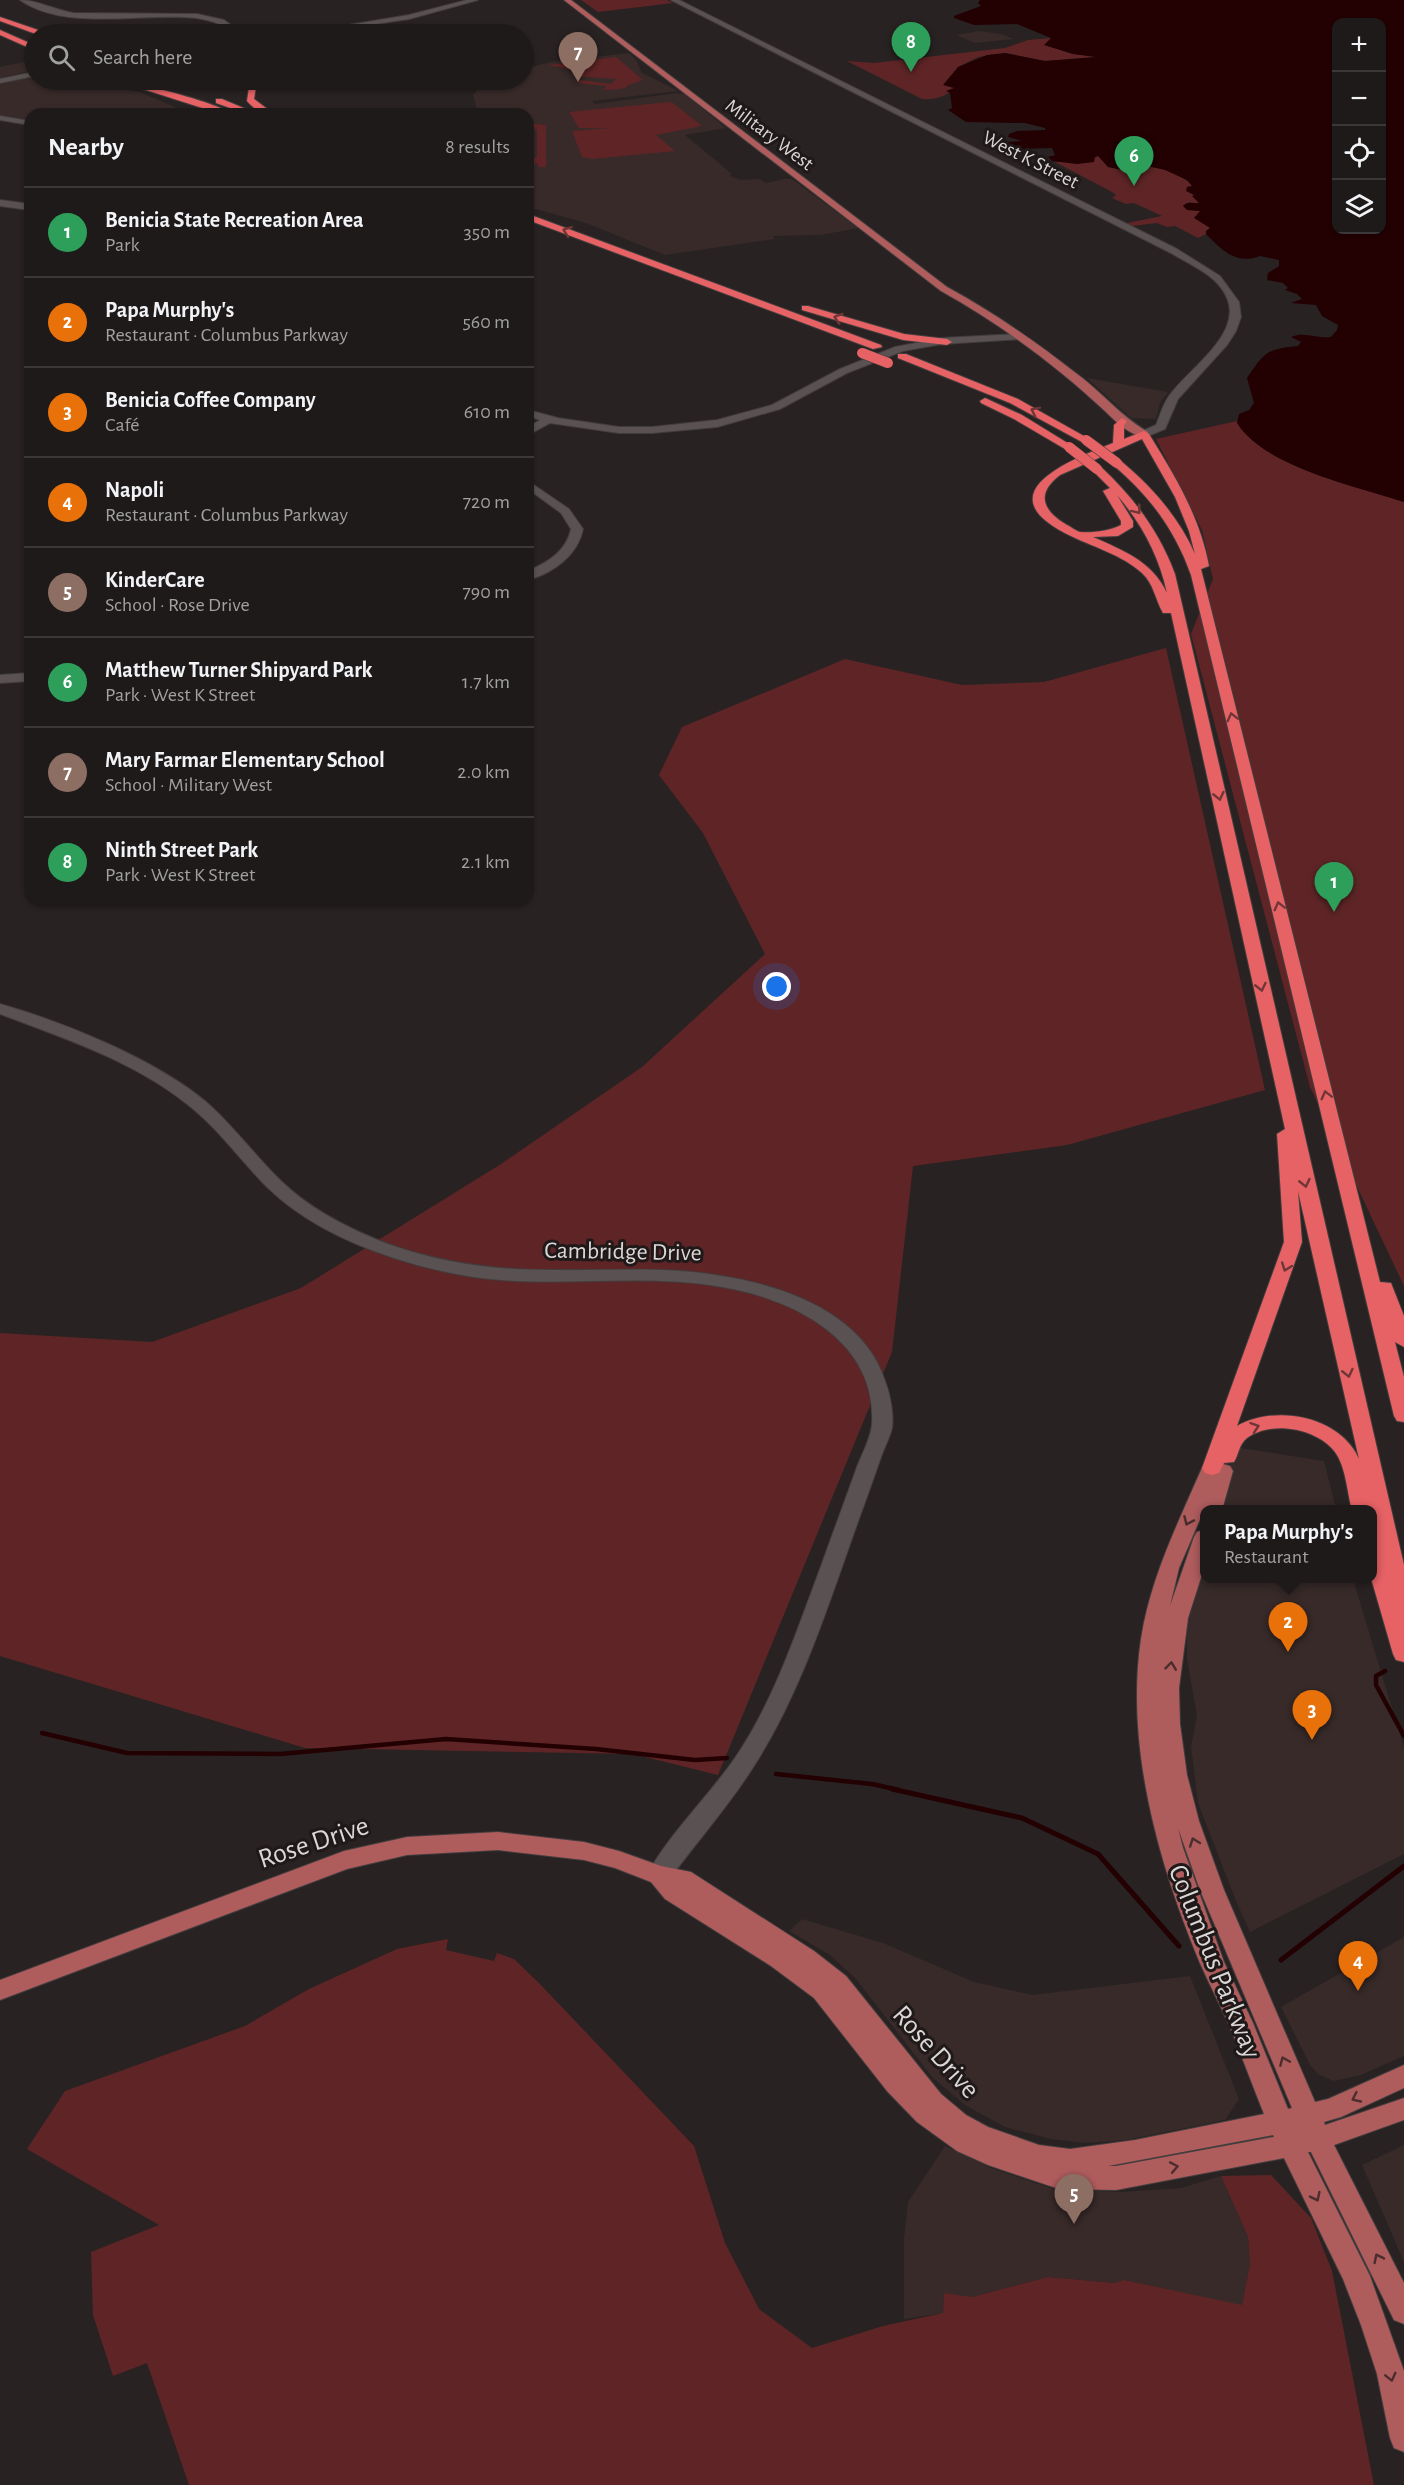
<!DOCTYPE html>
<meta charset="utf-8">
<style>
body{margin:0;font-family:"Alegreya Sans",sans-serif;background:#272323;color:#f1f3f6}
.controls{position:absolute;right:18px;top:18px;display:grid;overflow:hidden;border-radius:12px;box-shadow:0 2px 4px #0004}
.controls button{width:54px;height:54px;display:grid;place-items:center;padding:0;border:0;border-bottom:2px solid #3c3839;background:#1f1a1a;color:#f1f3f6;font:30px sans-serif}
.you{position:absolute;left:777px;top:987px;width:21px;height:21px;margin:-15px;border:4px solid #fff;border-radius:50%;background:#1a73e8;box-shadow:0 0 0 9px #1a73e833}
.badge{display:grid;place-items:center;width:39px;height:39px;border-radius:50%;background:#b45309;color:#fff;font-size:20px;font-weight:700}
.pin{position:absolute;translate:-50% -50px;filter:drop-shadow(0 2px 3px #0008)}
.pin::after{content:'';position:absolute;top:32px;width:21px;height:18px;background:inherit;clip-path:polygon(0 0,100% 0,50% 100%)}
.popup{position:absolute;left:1200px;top:1505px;width:177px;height:78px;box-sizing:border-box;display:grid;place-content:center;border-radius:12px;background:#1f1a1a;filter:drop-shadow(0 2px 4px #0005);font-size:20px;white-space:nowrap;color:#a1a1a2}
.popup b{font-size:22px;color:#f1f3f6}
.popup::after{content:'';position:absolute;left:50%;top:100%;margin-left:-12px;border:12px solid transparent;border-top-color:#1f1a1a}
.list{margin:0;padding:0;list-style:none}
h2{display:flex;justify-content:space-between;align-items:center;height:78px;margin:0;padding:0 24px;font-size:26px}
h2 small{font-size:20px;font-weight:400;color:#a1a1a2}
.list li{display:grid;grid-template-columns:39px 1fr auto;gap:18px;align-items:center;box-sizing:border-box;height:90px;padding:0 24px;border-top:2px solid #3c3839}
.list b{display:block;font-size:22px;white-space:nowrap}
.list p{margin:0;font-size:20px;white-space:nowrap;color:#a1a1a2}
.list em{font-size:20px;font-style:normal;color:#a1a1a2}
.icon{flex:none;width:33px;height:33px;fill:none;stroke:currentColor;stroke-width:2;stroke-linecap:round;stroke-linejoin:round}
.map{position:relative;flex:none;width:1404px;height:2485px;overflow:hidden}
.search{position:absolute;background:#1f1a1a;box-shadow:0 2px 4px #0004;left:24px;top:24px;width:510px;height:66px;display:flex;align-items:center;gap:15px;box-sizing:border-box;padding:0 21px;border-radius:33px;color:#a1a1a2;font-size:22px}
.panel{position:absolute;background:#1f1a1a;box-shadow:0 2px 4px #0004;left:24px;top:108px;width:510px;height:798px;border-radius:18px}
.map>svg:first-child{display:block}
.built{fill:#372a29}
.green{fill:#5f2526}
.water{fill:#230103;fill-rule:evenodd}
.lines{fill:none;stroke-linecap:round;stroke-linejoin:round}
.stream-far1{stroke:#230103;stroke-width:4.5}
.stream{stroke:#230103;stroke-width:5}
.minor-casing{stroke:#423d3d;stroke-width:2}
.major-casing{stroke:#423d3d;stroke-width:2}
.highway-casing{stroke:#423d3d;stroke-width:2}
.minor{fill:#5a5252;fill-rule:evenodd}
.major{fill:#af5c5d;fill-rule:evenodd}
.highway{fill:#e76265;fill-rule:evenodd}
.highway-bridge-casing{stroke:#423d3d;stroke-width:11;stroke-linecap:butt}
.highway-bridge{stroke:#e76265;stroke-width:10}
.oneway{stroke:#703637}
.oneway2{stroke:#4b2d2d}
.labels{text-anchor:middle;stroke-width:6;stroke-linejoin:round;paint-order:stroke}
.far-street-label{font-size:20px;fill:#dcd7d7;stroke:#201919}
.street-label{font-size:24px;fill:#dcd7d7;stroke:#201919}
.near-street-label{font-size:28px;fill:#dcd7d7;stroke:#201919}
</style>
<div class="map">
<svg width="1404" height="2485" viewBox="0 0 1404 2485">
<rect width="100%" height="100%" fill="#292222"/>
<g class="built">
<polygon points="979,31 1002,34 1013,39 975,43 956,35"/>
<polygon points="629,53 637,61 641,72 678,91 592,101 595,104 677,93 685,94 726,128 685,135 731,173 730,176 741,180 760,179 766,183 783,179 792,179 858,228 821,235 773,236 775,239 665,255 586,223 528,207 528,114 471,114 477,109 473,95 484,82 524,80 525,69 550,62"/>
<polygon points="34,60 34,70 0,78 0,67"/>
<polygon points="34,75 34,80 69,80 140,92 191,114 30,114 30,120 0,115 0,82"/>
<polygon points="1087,378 1168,392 1160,403 1156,419 1131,418"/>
<polygon points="1235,1447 1324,1461 1336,1509 1218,1510"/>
<polygon points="1204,1561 1204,1578 1353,1579 1404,1748 1404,1854 1250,1932 1236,1901 1198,1803 1191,1746 1197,1716 1187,1659 1187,1618"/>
<polygon points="802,1919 883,1943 974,1982 1032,1995 1190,1976 1239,2099 1225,2120 1126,2140 1085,2143 1051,2139 1005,2127 965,2105 932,2077 856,1979 830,1955 789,1931"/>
<polygon points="1404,1937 1404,2056 1361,2075 1333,2081 1318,2074 1310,2065 1281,2007"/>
<polygon points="1404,2145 1404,2262 1362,2165"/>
<polygon points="945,2146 991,2168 1053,2189 1122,2192 1181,2188 1221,2176 1248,2237 1250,2264 1242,2306 1124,2280 1114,2283 1048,2277 972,2297 944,2293 943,2313 904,2319 904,2238 908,2202"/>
</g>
<g class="green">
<polygon points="581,0 667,0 673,3 598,12"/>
<path d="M1051,38L1045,45L1073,54L1096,57L1045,61L1005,53L978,57L958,67L951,86L955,88C945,97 935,100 922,99L847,61L874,63L1005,48L1028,40Z"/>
<path d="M616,57L643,80L626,86L628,87C621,89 612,91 603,89L607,86L577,83L581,80L611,84L616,79L573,76L580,71L548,65Z"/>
<polygon points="669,102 673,103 702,126 656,135 675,151 592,159 582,157 572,131 609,128 579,128 569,112"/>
<polygon points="528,123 546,125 546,167 538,167 538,163 528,165 528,162 537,157 537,130 528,126"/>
<path d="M1099,156L1108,167L1144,170L1147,166C1162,167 1181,174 1193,186L1187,187V191L1195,195L1199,204L1190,202L1183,205L1187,210L1201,211L1210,229L1206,231V234L1198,238L1175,226L1167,227L1157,223L1132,226L1127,223L1162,216L1134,203L1126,204L1112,198L1116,195L1114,193L1055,162H1092L1095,157Z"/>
<path d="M1237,421C1263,468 1356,485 1404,502V1286L1310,1087L1191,634L1213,579L1202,530L1156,439Z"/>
<polygon points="1166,648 1265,1090 1067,1145 913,1166 892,1352 718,1775 633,1754 305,1748 0,1656 0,1333 152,1342 301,1288 501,1164 642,1067 765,954 703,833 659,775 682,727 845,659 962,685 1044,682"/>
<polygon points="448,1939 446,1950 494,1961 497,1953 514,1959 539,1983 694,2146 725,2243 759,2309 812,2348 883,2326 943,2313 944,2293 972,2297 1048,2277 1114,2283 1124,2280 1242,2305 1250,2264 1248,2237 1221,2176 1271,2175 1311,2218 1332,2271 1374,2485 189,2485 147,2363 113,2376 93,2315 91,2252 159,2225 27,2149 65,2091 245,2026 309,1989 397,1949"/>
</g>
<path class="water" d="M980,0H1404V502C1358,487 1264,467 1237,423L1239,414L1249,410L1254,403L1247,378C1265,352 1266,349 1298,346L1301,342L1291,337C1305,331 1317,339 1331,337L1337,330L1338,325L1322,316L1316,305L1291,303L1302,299L1297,294L1285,290L1288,288L1283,283L1267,280L1268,273L1279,266V260L1260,256C1236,265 1223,251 1206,234V231L1210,228L1194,218L1200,211L1187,210L1183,206L1187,203H1199L1192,196L1194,195L1186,191L1187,187L1192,186L1187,180L1165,170L1147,166L1144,170H1122L1108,167L1098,156L1095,157L1094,162L1077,164L1052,161L1048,157L1055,155L1052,148L1019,149L1007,142L1022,141L1008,137L1009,134L1017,131L1045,130V128L1025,123L966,122L948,110L952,108L950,93L946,91L954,88L943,85L958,67L987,55L1005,53L1045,61L1096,57L1073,54L1044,45L1051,38L1017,24L974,25L954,18V16L981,6L978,3ZM1336,22H1382V230H1336Z"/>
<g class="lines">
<g class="stream-far1">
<polyline points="1385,1671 1376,1676 1376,1685 1404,1736"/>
<polyline points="42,1733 127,1753 280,1754 446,1739 596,1749 695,1760 727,1758"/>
<polyline points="776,1774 872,1784 899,1790"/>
</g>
<g class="stream">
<polyline points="892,1789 1022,1818 1098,1854 1179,1946"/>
<polyline points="1281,1960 1404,1866"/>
</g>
<g class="minor-casing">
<g id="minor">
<path d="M20,0C37,0 55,10 73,13L197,14L224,20L243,34C232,35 228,28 219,24C212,21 203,19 196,18C142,12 66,32 20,0Z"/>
<polygon points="467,0 478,0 409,19 309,34 294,34 409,15"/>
<path d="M671,0H679L1177,249L1220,276L1239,302L1241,317L1236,331L1227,345L1178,399L1165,429L1148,436H1140V432L1156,425C1160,416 1163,404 1169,396C1194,362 1260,324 1214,280C1202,269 1184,261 1171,253Z"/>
<polygon points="34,72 34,76 0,83 0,79"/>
<polygon points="0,116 30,121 30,125 0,120"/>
<polygon points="0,200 30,204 30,210 0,206"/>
<polygon points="1018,334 1021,335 1021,339 942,344 903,351 847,373 780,409 717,427 652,433 619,433 550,423 528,435 528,427 540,420 528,416 528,410 558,418 619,427 652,427 717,420 772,405 840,369 895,347 942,338"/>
<path d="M528,481L569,509L583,529C578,555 553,573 528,580V571C548,562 566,552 571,529L561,513L528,489Z"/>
<polygon points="30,673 30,681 0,683 0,675"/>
<path d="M0,1004C64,1022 154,1059 205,1101C233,1125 254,1155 281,1181C311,1210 349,1229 388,1244C441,1263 494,1270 550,1270C607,1271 666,1266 722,1276C785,1286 864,1314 885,1381C890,1394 894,1414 892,1428C890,1437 884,1448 881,1457C874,1477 867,1497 860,1516C829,1602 802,1692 752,1769C727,1808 695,1844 667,1882L659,1884L651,1882L647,1875C668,1835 709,1796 735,1758C774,1701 796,1633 820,1569C832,1535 845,1501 857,1467C862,1454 871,1438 872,1424C877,1340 793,1299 722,1287C654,1275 584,1284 515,1281C474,1279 433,1271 394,1258C348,1243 302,1221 267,1187C240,1160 218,1128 187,1104C133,1061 64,1038 0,1014Z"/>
</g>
</g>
<g class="major-casing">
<g id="major">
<path d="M564,0H571L947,287C993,312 1036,342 1077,374C1103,393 1119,415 1148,432V436C1133,439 1115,421 1105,411C1056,365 1000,324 941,291Z"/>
<path d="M1212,1461L1230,1466L1233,1471L1222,1510H1204L1179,1568L1170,1606L1194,1537L1197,1532L1204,1530V1568L1188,1618L1179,1688L1180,1724L1187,1775L1199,1821L1224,1890L1315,2102L1328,2099L1404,2065V2088L1341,2117L1324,2122L1325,2125L1404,2098V2120L1334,2145L1404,2283V2324L1394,2320L1311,2152H1308L1370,2276L1404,2371V2452L1394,2448L1390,2438L1377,2374L1361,2325L1343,2279L1284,2158L1116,2190L1059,2189L988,2165L957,2151L917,2122L887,2091L814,1998L771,1966L665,1899L651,1882L615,1868L584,1860L498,1850L407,1855L347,1869L0,2000V1980L344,1851L407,1837L498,1832L584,1842L619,1851L661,1866L691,1872L814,1951L846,1976L941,2094L966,2115L988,2127L1039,2145L1070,2149L1135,2140L1264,2114C1252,2084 1241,2054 1229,2025C1220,2004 1209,1984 1200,1963C1159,1865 1125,1746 1141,1639C1150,1579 1178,1523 1202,1468L1205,1463ZM1178,1828L1200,1890L1292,2108L1288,2109L1253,2023L1224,1962L1183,1848ZM1273,2135L1274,2137L1116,2166H1108Z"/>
</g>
</g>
<g class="highway-casing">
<g id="highway">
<polygon points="0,17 44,32 45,34 36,34 0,21"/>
<polygon points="0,30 34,45 34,50 0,35"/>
<path d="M97,80C121,77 213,101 233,114H221L146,90Z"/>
<polygon points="167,80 203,83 244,80 203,87"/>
<path d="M250,80H257L254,99L274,114C262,114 255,110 247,101Z"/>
<polygon points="216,99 222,99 258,114 247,114 216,103"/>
<polygon points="528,214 881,345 882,347 873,349 528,220"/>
<polygon points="802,306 808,306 904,334 947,339 952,342 947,345 903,340 802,310"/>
<polygon points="898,354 906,354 1018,399 1091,440 1090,442 1082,442 1010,403 898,358"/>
<polygon points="985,398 1022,415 1074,447 1073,449 1065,449 1014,419 981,403 980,401"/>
<path d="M1122,418L1127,421L1124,425V439L1144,431L1149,434C1175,476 1200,517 1209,566L1201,569L1380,1282L1391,1283L1404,1316V1347L1395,1342L1404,1377V1422L1397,1421L1394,1416L1191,575C1175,530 1150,496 1113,465V461H1121C1152,487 1178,516 1195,554L1189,531L1175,497L1142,439L1060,475C1035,494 1043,511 1067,525C1071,527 1076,531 1080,532C1092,533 1110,531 1121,525V521L1103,491L1110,488L1091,469L1097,466L1101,467C1134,498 1159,531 1175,574L1404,1565V1662L1396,1660L1393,1654L1371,1578L1372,1538L1377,1539L1372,1510H1352C1347,1492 1346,1467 1335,1452C1317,1428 1271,1420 1247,1438C1239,1444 1239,1454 1234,1462L1224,1463L1219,1473L1212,1475L1205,1473L1202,1468L1284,1242L1277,1134L1285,1129L1171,613H1163C1155,599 1154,584 1142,573C1122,555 1096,548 1073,537C983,495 1065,462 1113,443L1114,425ZM1117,495C1142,524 1159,556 1167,593C1152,561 1124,551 1093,537L1118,536L1133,527V521ZM1298,1191L1359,1459C1340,1416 1276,1404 1237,1426L1302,1242Z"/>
</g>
</g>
<use href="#minor" class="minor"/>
<use href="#major" class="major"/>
<use href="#highway" class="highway"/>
<g class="highway-bridge-casing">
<g id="highway-bridge">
<polyline points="862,353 888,363"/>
<polyline points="1086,440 1117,463"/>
<polyline points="1069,447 1097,469"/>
</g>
</g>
<use href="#highway-bridge" class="highway-bridge"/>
</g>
<defs><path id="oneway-chevron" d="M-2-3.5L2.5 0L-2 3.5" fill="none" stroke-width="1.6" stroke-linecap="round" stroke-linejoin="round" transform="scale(1.5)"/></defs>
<g class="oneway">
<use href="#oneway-chevron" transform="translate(567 231) rotate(-160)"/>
<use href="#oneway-chevron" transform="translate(838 318) rotate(-163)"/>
<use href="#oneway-chevron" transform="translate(1035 411) rotate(-154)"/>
<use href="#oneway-chevron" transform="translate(1137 510) rotate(52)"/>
<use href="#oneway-chevron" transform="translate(1232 717) rotate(-104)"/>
<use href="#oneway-chevron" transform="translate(1219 796) rotate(77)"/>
<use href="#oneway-chevron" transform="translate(1279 906) rotate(-104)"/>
<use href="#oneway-chevron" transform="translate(1261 987) rotate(77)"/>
<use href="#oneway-chevron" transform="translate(1326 1095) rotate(-104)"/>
<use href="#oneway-chevron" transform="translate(1305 1183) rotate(77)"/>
<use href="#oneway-chevron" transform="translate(1286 1267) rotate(110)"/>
<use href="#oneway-chevron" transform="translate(1348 1373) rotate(77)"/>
<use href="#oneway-chevron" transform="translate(1255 1427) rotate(-19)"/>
</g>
<g class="oneway2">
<use href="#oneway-chevron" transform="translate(1188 1521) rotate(114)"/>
<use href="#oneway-chevron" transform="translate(1171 1666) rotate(-83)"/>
<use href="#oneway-chevron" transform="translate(1194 1842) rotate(-110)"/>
<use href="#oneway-chevron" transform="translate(1284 2061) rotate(-113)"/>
<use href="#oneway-chevron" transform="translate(1356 2098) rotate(155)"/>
<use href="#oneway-chevron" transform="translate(1174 2167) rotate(-11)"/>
<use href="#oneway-chevron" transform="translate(1316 2197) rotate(64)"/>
<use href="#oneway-chevron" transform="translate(1378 2258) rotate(-116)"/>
<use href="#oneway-chevron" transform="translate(1391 2377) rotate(76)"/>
</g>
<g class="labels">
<g class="far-street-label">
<text transform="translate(770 134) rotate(37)" y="7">Military West</text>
<text transform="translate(1031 159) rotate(27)" y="7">West K Street</text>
</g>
<g class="street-label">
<text transform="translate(623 1251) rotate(1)" y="8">Cambridge Drive</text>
</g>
<g class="near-street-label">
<text transform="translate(313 1841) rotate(-18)" y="10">Rose Drive</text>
<text transform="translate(1216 1961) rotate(68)" y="10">Columbus Parkway</text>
<text transform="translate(937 2051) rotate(48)" y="10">Rose Drive</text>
</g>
</g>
</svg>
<div class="controls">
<button>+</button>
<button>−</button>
<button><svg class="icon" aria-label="locate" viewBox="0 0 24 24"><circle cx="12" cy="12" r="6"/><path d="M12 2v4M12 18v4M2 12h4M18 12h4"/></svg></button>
<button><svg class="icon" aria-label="layers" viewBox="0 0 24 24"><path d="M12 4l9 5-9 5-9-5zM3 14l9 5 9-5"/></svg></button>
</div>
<div class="you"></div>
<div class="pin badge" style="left:1334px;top:912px;background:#2e9e5b">1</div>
<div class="pin badge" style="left:1288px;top:1652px;background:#e8710a">2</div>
<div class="popup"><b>Papa Murphy's</b>Restaurant</div>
<div class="pin badge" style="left:1312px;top:1740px;background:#e8710a">3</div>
<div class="pin badge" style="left:1358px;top:1991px;background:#e8710a">4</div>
<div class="pin badge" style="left:1074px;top:2224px;background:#8d6e63">5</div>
<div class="pin badge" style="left:1134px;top:186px;background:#2e9e5b">6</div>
<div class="pin badge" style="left:578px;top:82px;background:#8d6e63">7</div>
<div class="pin badge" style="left:911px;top:72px;background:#2e9e5b">8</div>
<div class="search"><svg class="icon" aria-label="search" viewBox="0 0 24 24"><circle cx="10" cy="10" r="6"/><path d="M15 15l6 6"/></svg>Search here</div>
<section class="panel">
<h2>Nearby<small>8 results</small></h2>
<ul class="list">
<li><span class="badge" style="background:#2e9e5b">1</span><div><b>Benicia State Recreation Area</b><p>Park</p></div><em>350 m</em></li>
<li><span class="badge" style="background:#e8710a">2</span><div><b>Papa Murphy's</b><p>Restaurant · Columbus Parkway</p></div><em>560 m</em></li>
<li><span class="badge" style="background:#e8710a">3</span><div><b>Benicia Coffee Company</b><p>Café</p></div><em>610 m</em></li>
<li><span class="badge" style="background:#e8710a">4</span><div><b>Napoli</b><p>Restaurant · Columbus Parkway</p></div><em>720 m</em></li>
<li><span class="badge" style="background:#8d6e63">5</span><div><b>KinderCare</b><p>School · Rose Drive</p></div><em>790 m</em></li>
<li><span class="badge" style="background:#2e9e5b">6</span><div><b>Matthew Turner Shipyard Park</b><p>Park · West K Street</p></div><em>1.7 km</em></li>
<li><span class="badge" style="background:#8d6e63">7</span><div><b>Mary Farmar Elementary School</b><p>School · Military West</p></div><em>2.0 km</em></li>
<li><span class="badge" style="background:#2e9e5b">8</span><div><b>Ninth Street Park</b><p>Park · West K Street</p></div><em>2.1 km</em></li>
</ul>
</section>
</div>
